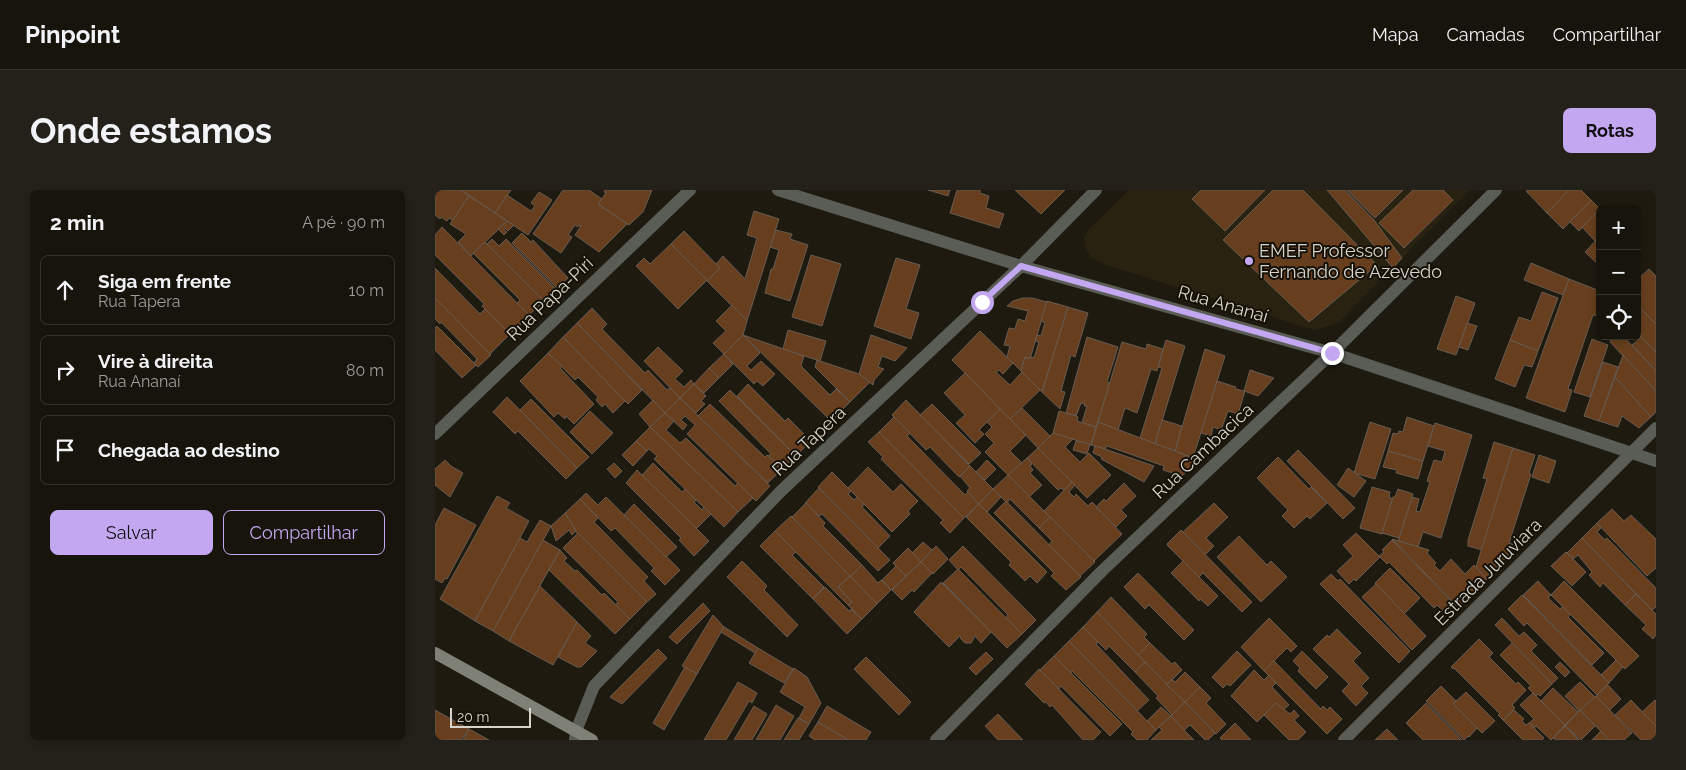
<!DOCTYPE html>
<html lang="pt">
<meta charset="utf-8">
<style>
body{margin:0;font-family:Raleway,sans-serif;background:#24211a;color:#f1f3f6}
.controls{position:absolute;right:15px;top:15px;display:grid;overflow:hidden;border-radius:8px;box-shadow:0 2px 8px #0003}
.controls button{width:45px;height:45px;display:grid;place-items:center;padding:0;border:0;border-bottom:1px solid #36332d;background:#17140c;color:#f1f3f6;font:25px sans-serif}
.scale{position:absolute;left:15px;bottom:12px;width:81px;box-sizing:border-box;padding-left:5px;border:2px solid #d8d4cd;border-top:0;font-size:14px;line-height:18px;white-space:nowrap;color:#d8d4cd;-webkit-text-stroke:4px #161107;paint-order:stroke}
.stop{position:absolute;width:15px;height:15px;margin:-11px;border:4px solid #c4a7f1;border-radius:50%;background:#fff}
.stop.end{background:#c4a7f1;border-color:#fff;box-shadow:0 1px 5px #0008}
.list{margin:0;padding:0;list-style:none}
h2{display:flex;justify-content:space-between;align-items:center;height:65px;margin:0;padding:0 20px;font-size:21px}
h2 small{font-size:16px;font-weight:400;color:#9e9e9d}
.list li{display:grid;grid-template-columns:32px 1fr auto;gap:15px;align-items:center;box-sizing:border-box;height:70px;margin:0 10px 10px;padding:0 10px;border:1px solid #36332d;border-radius:8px}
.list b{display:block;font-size:19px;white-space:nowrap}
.list p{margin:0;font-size:16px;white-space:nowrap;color:#9e9e9d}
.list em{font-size:16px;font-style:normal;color:#9e9e9d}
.actions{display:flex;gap:10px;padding:15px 20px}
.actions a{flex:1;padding:11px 0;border:1px solid #c4a7f1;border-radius:8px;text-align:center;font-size:18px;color:#c4a7f1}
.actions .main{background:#c4a7f1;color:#111}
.icon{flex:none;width:28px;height:28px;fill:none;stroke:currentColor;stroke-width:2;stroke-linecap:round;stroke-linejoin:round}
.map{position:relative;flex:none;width:1221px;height:550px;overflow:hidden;border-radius:8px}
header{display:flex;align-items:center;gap:30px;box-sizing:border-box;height:70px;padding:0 25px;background:#17140c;border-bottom:1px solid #36332d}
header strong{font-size:24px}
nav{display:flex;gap:28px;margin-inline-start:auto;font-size:18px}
.intro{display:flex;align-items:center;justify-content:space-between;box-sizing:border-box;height:120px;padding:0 30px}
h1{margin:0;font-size:35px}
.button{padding:12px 22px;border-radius:8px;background:#c4a7f1;color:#111;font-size:18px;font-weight:700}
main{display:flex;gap:30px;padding:0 30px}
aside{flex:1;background:#17140c;border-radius:8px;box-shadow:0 2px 8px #0003}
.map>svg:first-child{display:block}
.built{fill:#292211}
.building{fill:#673f1e;stroke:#675b52}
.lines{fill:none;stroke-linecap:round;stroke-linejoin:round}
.street{stroke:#5a5c56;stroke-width:12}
.secondary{stroke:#7f8177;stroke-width:12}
.route{stroke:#c4a7f1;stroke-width:6}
.poi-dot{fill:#c4a7f1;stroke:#161107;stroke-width:2}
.labels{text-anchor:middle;stroke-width:4;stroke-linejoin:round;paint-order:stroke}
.poi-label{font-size:18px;fill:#d8d4cd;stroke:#161107;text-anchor:start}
.street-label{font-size:18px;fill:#d8d4cd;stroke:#161107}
</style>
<header>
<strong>Pinpoint</strong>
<nav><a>Mapa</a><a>Camadas</a><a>Compartilhar</a></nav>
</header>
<div class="intro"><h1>Onde estamos</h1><a class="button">Rotas</a></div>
<main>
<aside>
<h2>2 min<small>A pé · 90 m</small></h2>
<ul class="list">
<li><svg class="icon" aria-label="ahead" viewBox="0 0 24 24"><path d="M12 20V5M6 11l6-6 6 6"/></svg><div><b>Siga em frente</b><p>Rua Tapera</p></div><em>10 m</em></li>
<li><svg class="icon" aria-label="right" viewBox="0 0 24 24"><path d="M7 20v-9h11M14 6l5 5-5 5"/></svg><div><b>Vire à direita</b><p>Rua Ananaí</p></div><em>80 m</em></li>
<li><svg class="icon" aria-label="arrive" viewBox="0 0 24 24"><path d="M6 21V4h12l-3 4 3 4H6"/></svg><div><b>Chegada ao destino</b></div></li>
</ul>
<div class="actions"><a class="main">Salvar</a><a>Compartilhar</a></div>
</aside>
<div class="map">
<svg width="1221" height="550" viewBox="0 0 1221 550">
<rect width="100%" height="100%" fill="#1f1a10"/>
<polygon class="built" points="694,0 1035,0 903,133 879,140 668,74 657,68 651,59 649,48 653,40"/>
<g class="building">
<polygon points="0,0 26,0 34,6 18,31 14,28 12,31 6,27 5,29 0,25"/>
<polygon points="26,0 76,0 60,23"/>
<polygon points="128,0 154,0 167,9 163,14 192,34 164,62 140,45 146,36 144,35 143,37 140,35 133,45 137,47 126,63 98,44"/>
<polygon points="170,0 217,0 208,22 194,35 163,14 171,3 169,2"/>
<polygon points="493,0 515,0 513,6"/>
<polygon points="522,0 545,0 545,3 554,6 551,18 569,24 564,38 515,23"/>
<polygon points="580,0 630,0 606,24"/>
<polygon points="766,0 830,0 790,41 757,9"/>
<polygon points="838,0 868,0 942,75 874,132 788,50"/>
<polygon points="892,0 910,0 939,30 967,68 958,78"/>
<polygon points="912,0 968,0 940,28"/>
<polygon points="978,0 1008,0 1018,10 969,58 944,33"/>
<polygon points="1093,0 1134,0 1112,23 1091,1"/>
<polygon points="1134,0 1146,0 1156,10 1128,39 1112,23"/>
<polygon points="104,2 117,10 93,45 60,23 72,5 96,21 100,16 96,13"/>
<polygon points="34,6 72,31 36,66 23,52 31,44 15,34"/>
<polygon points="1156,10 1165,19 1144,41 1135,32"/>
<polygon points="1165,19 1165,46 1160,51 1147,37"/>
<polygon points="319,21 344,29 312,131 272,91 285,78 281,74 288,66 310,89 322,48 312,45"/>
<polygon points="72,31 79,35 73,41 70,38 69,40 72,42 69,45 63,39"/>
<polygon points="7,37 95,126 75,144 47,116 49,114 0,65 0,45"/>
<polygon points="341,40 357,44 355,49 373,55 355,111 330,103 336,79 338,79 344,60 335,57"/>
<polygon points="249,41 285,78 272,91 236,54"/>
<polygon points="87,43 96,52 98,50 133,88 122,98 77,53"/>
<polygon points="1165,46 1165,76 1150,62"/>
<polygon points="57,49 64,56 71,49 121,99 109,111 52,54"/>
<polygon points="50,52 109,111 94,125 82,113 85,110 38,63"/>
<polygon points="236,54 272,90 243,119 201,76 209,68 215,74"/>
<polygon points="376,65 406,74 387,136 357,127"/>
<polygon points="461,68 485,75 471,119 484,123 476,149 439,136"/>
<polygon points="1096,73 1134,89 1128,105 1089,90"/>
<polygon points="0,78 45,124 50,119 75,144 55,164 0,108"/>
<polygon points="1214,79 1221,86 1221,134 1202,115 1202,90"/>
<polygon points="1134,89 1165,101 1165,118 1162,126 1158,125 1133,199 1137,200 1130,222 1091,208"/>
<polygon points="1107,102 1123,108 1103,161 1075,150 1084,127 1096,131"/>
<polygon points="1021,106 1040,113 1021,165 1002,159"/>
<polygon points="0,108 56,165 43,177 39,173 42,169 6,132 5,134 0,129"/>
<polygon points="588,108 597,108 612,112 595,169 590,167 586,181 572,167 575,156 569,155 574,138 580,139 583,129 590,131 593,121 572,116 578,111"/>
<polygon points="612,111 633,117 607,202 586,181 590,167 595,169 596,167 599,168 604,152 600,151 602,145 606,146 610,133 606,131"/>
<polygon points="297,115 312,131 308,145 289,164 278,153 291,141 281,131"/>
<polygon points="1202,115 1221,134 1221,162 1202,143"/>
<polygon points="633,117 653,123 640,167 636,165 626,201 630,202 625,219 607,202"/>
<polygon points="157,118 172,134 167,139 210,183 213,180 232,200 235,198 245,208 230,223 142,133"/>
<polygon points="142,133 207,200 193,214 128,147"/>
<polygon points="1032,133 1042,136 1033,160 1024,157"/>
<polygon points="2,136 41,175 27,188 0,160 0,138"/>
<polygon points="353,140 391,151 385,171 348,159"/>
<polygon points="545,141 578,173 568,184 564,180 561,182 575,195 587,182 605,200 575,229 517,170"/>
<polygon points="308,145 369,166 366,176 395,205 401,199 415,212 396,231"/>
<polygon points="308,145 325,163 312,176 316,180 326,171 340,184 328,196 322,191 319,194 289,164"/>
<polygon points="436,145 472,158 460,171 447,166 443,177 449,179 439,190 438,195 424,184"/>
<polygon points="1177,146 1188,146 1221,181 1221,201 1175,152"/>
<polygon points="128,147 190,211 178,223 170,214 167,217 161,210 163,207 143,187 140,190 113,163"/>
<polygon points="652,147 683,157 672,192 675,193 661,237 647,233 652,216 649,216 650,214 646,213 641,226 631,223"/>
<polygon points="1206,147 1221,162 1221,181 1197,155"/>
<polygon points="1157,149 1173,155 1155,207 1139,202"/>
<polygon points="731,150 750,156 720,254 705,248 727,178 723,177"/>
<polygon points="1075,150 1103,161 1097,177 1089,175 1080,197 1060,189"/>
<polygon points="687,152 711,159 712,154 728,159 722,181 716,179 702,223 690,218 683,240 663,232"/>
<polygon points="223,157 248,181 240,189 249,197 256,190 259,194 245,208 209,171"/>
<polygon points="770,159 790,166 758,268 740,261"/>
<polygon points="113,163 127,176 125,178 159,214 139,234 131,226 130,229 123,223 119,227 85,191"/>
<polygon points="289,164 298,174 284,188 274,178"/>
<polygon points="1188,165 1221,201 1221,222 1216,227 1180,187"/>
<polygon points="382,170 424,184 435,192 415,212 380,177"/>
<polygon points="1168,172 1183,177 1164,231 1149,226"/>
<polygon points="274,178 284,188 269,203 259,194"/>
<polygon points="815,180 839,188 823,206 809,201"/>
<polygon points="530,183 565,219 544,240 549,244 540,253 521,233 530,225 509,203"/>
<polygon points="1180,187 1216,227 1204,238 1187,226 1183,237 1164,231"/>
<polygon points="782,191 801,197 800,199 810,201 803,224 793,221 786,240 778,237 776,246 766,243"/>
<polygon points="259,194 271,206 266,211 270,214 261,223 245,208"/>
<polygon points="313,194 350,231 353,228 376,251 361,266 302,206"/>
<polygon points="295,200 361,266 347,279 333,266 336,264 284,211"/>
<polygon points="72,207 142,278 131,289 83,241 80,244 58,222"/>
<polygon points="245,208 335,296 321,311 252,244 260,235 250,226 246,230 252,235 248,240 230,223"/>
<polygon points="96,209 154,267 142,278 85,220"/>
<polygon points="218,210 230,223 215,237 204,224"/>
<polygon points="471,210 535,276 524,287 495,257 491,260 457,225"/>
<polygon points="275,214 330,267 332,265 347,279 333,293 263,226"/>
<polygon points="497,214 546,263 534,274 485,225"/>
<polygon points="587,218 615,246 603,258 575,229"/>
<polygon points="565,219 591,245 575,261 587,273 573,285 550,262 559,253 550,244 557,237 552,232"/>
<polygon points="155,221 178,243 157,264 135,242"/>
<polygon points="624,221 641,226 643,227 642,231 661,237 656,255 618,243"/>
<polygon points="230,223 239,231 231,240 245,253 251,248 300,296 303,293 318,308 303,322 215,237"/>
<polygon points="459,227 475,243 472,246 530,305 533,302 544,314 529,328 444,242"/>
<polygon points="972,227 999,236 988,271 953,261 958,243 963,244 964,241 968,242"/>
<polygon points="727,230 747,236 740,261 720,254"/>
<polygon points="663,232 740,261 763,270 747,286 728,280 729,276 672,256 670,259 656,255"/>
<polygon points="935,232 956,239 940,289 919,283"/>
<polygon points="1000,233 1037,245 1006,348 988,342 983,357 963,351 977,307 984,309 981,321 985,322 995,292 992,291 999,270 1007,272 1010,261 993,256"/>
<polygon points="215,237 303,322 289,337 219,269 222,266 214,259 212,261 201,251"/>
<polygon points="444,242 529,328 515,343 505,333 508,330 446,269 448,267 433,252"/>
<polygon points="618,243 638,249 630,257 645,272 654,263 676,285 652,308 603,258"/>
<polygon points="201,251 212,261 198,276 187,265"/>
<polygon points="641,251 655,254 652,264 638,260"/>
<polygon points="1059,252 1078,258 1047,360 1033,356 1033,350 1052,289 1048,288"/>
<polygon points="660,256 670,259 719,276 709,292 666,269 667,267 658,263"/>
<polygon points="603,258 637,292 629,300 626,298 623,300 592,268"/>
<polygon points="1078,258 1100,265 1094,283 1096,284 1074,353 1082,356 1051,388 1041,377"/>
<polygon points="863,260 920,318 908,329 852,271"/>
<polygon points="953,261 988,271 983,289 961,283 962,280 948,277"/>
<polygon points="1104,265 1121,271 1114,293 1097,287"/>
<polygon points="843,267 874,299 876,297 892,313 875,329 872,326 859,338 847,326 853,320 822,288"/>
<polygon points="592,268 597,274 595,276 598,280 595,283 607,295 594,307 573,285"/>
<polygon points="10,270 16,276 28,283 15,307 0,295 0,279"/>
<polygon points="552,270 561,279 550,290 541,282"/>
<polygon points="179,273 187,281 180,288 172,279"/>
<polygon points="218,273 247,302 250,299 261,310 259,312 267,320 269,317 276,324 261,339 207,285"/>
<polygon points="535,276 558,299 544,314 532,301 535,298 525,286"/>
<polygon points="433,277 458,302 466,294 483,311 473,321 475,324 457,342 413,298"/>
<polygon points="913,278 931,291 919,307 902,295"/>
<polygon points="202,280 274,351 259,366 244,350 246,348 191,293"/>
<polygon points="397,282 416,301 413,304 419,310 422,307 429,314 427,317 455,346 443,358 383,297"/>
<polygon points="573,285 615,327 604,338 575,309 572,313 558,299"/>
<polygon points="637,292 640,295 634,302 639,307 641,304 653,316 657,312 687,344 659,371 609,321"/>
<polygon points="689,293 701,306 686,320 692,326 681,337 661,317 669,309 671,311"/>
<polygon points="937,297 955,302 954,307 958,309 947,344 925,338"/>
<polygon points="384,298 455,370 443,381 387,324 384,326 370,313"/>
<polygon points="558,299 566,307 552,322 544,314"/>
<polygon points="963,299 978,304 964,348 947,343 958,307 960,307"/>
<polygon points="151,303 163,315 171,307 245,380 230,395 216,381 219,378 180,338 176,341 145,309"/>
<polygon points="62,306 75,313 71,318 94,331 40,431 5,409"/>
<polygon points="145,309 163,328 159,332 213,387 209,391 221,404 212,412 142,343 130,323"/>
<polygon points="571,311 646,387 631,400 616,386 619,383 559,323"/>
<polygon points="371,313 390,333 388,336 427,375 415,387 357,327"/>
<polygon points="779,313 793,327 771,348 779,356 770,365 748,342"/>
<polygon points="199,314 242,357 231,367 189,325"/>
<polygon points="544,314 612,382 602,393 595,386 590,391 574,375 576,372 531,327"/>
<polygon points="9,318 41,335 12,389 10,388 7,393 0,389 0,335"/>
<polygon points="1177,319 1189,331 1196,325 1221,349 1221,378 1212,386 1162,333"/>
<polygon points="130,323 141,341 137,345 134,340 121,351 116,336"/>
<polygon points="356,326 415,386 403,397 417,412 413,415 340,341"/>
<polygon points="615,327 660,372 645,386 614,355 617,351 604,338"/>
<polygon points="105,330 116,336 58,441 40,431 85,348 92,352"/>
<polygon points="1162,333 1166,338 1162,342 1170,350 1172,348 1221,398 1221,417 1217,420 1147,348"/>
<polygon points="746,340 817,412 807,422 768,383 764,387 733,356 732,354"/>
<polygon points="340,341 361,362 357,365 389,397 378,409 325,356"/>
<polygon points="143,343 212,412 195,429 180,415 183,412 128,358"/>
<polygon points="921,343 945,367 921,391 919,389 914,394 902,381 918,366 908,355"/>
<polygon points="804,346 832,375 836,371 852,387 826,412 782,367"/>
<polygon points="1147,348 1201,404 1190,415 1168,393 1165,397 1154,385 1157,382 1143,365 1138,369 1132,363"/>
<polygon points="957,349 994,360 992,363 1001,373 999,375 1005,381 1016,369 1030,384 1039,375 1052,389 1023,417"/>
<polygon points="108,350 125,360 74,451 58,441"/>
<polygon points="957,350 1021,416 1012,425 1002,415 999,418 954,372 952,374 944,366 949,362 947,360"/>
<polygon points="488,352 497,360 486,372 477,363"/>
<polygon points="501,356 513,369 498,384 486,372"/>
<polygon points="528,356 601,430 587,444 571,428 573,425 526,377 523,380 514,370"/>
<polygon points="473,358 486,372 471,386 458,373"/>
<polygon points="125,360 132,368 129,371 140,381 142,380 167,405 169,403 195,429 180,444 114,380"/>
<polygon points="1131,362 1151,382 1137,396 1116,376"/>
<polygon points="307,371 332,396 329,400 363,435 352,447 292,387"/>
<polygon points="748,371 783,406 773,416 765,409 764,411 736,383"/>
<polygon points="486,372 497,383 479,402 477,400 467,410 457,400"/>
<polygon points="427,375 443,393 446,390 456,400 442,414 415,387"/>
<polygon points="461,376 471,386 456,400 447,390"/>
<polygon points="955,378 985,408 969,424 940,393"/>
<polygon points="523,379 587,444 572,458 508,393"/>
<polygon points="703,383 759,440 749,450 714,415 710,419 689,397"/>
<polygon points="896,384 903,391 905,389 975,461 964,473 885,394"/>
<polygon points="415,386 442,414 427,429 413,415 417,412 403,397"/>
<polygon points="1103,391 1116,405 1113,408 1125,419 1128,416 1135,424 1133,427 1169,463 1157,475 1088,405"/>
<polygon points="1129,391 1204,466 1190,479 1116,405"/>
<polygon points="506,392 556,442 546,453 540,446 536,453 530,453 526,449 525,446 514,457 479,422"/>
<polygon points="941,394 991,446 977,460 927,407"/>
<polygon points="105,396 142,432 118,475 74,451"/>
<polygon points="390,397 414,421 416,419 427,429 412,444 378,409"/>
<polygon points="1201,404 1221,424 1221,445 1218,449 1207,439 1211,435 1190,415"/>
<polygon points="1087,405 1174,493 1162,505 1092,433 1089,436 1073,419"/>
<polygon points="676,407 712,444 709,447 715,453 703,465 662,422"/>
<polygon points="268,413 275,421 242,454 234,447"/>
<polygon points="662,422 710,472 700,482 674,456 671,460 648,437"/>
<polygon points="278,425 289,437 262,484 247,476"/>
<polygon points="834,428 862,456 856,462 852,458 829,481 806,457"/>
<polygon points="1067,428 1084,446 1089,442 1102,455 1096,461 1123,488 1117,494 1060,435"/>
<polygon points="142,432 156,446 150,453 162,461 146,477 142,477 123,467"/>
<polygon points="289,437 323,458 320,463 286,442"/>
<polygon points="648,437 663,452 661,454 714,510 702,521 634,451"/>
<polygon points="902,439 926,463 918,471 934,488 926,496 933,503 921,516 907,501 914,494 878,459 892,445 894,447"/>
<polygon points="1044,449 1058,463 1054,467 1081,494 1083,492 1091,500 1077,515 1080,518 1068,530 1063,525 1065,524 1019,478 1018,479 1016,477"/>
<polygon points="634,451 721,540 712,550 702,550 696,544 698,542 637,481 636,483 619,466"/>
<polygon points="715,453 737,474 740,472 747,480 732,495 703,465"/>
<polygon points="1077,453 1117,494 1105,506 1103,504 1101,506 1093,498 1096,496 1065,465"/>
<polygon points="323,458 358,479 349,493 314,473"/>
<polygon points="223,459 232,468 187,514 175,507"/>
<polygon points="802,461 816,475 795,496 792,494 788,498 777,487"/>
<polygon points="867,461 893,487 881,499 863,481 865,478 858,471"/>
<polygon points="551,462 558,469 541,485 534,478"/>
<polygon points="619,466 687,534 675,546 626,496 624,499 605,480"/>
<polygon points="431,467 476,512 464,525 419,479"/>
<polygon points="1181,470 1188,477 1174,493 1166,485"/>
<polygon points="839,471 886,519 888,516 892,520 895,517 907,529 892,544 829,481"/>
<polygon points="710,472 750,512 737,525 721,508 723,506 700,482"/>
<polygon points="1125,472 1135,482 1130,487 1120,477"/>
<polygon points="250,477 262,484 229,540 218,533"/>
<polygon points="359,478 372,487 386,513 374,534 364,528 370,517 345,502"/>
<polygon points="604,479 666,542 658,550 648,550 617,515 615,517 611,512 609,513 590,494"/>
<polygon points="819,480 829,490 834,485 841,493 837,497 854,515 848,520 841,513 822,532 796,506"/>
<polygon points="750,482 765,497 750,512 732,495 737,489 740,492"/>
<polygon points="303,492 322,503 317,513 314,511 291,550 269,550"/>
<polygon points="1145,492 1160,507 1144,521 1130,506"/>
<polygon points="1173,495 1186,509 1175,520 1161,506"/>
<polygon points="1006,496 1021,511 1018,514 1042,538 1034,547 1033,546 1029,550 991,511"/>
<polygon points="765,497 776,508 771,513 791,534 781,544 750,512"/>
<polygon points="1118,498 1143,522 1130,535 1106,511"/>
<polygon points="1031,502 1060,531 1047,543 1018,514"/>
<polygon points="1098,503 1130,535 1116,550 1101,536 1099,538 1094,533 1099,529 1085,515"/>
<polygon points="1161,506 1197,543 1189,550 1174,550 1145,520"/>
<polygon points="1196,510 1221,536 1221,550 1206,550 1180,525"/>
<polygon points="1220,510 1221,511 1221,536 1207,522"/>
<polygon points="750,512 780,543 773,550 770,550 755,535 749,540 736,526"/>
<polygon points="841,513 855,524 859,520 864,526 859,530 871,542 863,550 854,550 829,525"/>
<polygon points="991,513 1027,550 988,550 971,533"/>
<polygon points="341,515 359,526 345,550 321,550"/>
<polygon points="319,516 332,524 317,550 299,550"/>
<polygon points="392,516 436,542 431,550 413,550 383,532"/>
<polygon points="726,517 736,526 721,540 712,531"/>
<polygon points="0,520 34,539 26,550 0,550"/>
<polygon points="1079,520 1089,529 1087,531 1091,535 1094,533 1109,548 1107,550 1088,550 1068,530"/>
<polygon points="1145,520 1160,536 1146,550 1130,536"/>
<polygon points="563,524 588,550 563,550 550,536"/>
<polygon points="736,526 749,540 759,550 716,550 727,540 724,537"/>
<polygon points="363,528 374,534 364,550 349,550"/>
<polygon points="383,532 413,550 380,550 374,546"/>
<polygon points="800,533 816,550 787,550 785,548"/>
<polygon points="1130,536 1144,550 1121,550 1118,548"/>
<polygon points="34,539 54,550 28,550"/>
<polygon points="952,539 963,550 940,550"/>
<polygon points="1166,541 1174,550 1157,550"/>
</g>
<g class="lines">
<g class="street">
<polyline points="343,0 586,76 897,163 1221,271"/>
<polyline points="0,244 255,0"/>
<polyline points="140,550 141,541 159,496 346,301 586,76 661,0"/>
<polyline points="501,550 667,381 897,163 1061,0"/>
<polyline points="909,550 1221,238"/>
</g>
<polyline class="secondary" points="0,463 157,550"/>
</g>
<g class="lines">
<polyline class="route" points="547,112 586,76 897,163"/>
</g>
<circle class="poi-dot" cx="814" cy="71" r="5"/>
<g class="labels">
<g class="poi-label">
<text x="824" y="67">EMEF Professor<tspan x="824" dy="21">Fernando de Azevedo</tspan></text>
</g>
<g class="street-label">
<text transform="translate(115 109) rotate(-44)" y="6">Rua Papa-Piri</text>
<text transform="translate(788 114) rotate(16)" y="6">Rua Ananaí</text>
<text transform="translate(374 251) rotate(-43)" y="6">Rua Tapera</text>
<text transform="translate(768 261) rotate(-43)" y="6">Rua Cambacica</text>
<text transform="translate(1053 382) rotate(-45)" y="6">Estrada Juruviara</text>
</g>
</g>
</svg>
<div class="controls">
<button>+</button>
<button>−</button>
<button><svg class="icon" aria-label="locate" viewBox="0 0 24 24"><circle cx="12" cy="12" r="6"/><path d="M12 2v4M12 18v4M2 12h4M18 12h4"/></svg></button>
</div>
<div class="scale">20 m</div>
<div class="stop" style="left:547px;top:112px"></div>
<div class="stop end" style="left:897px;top:163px"></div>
</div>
</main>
